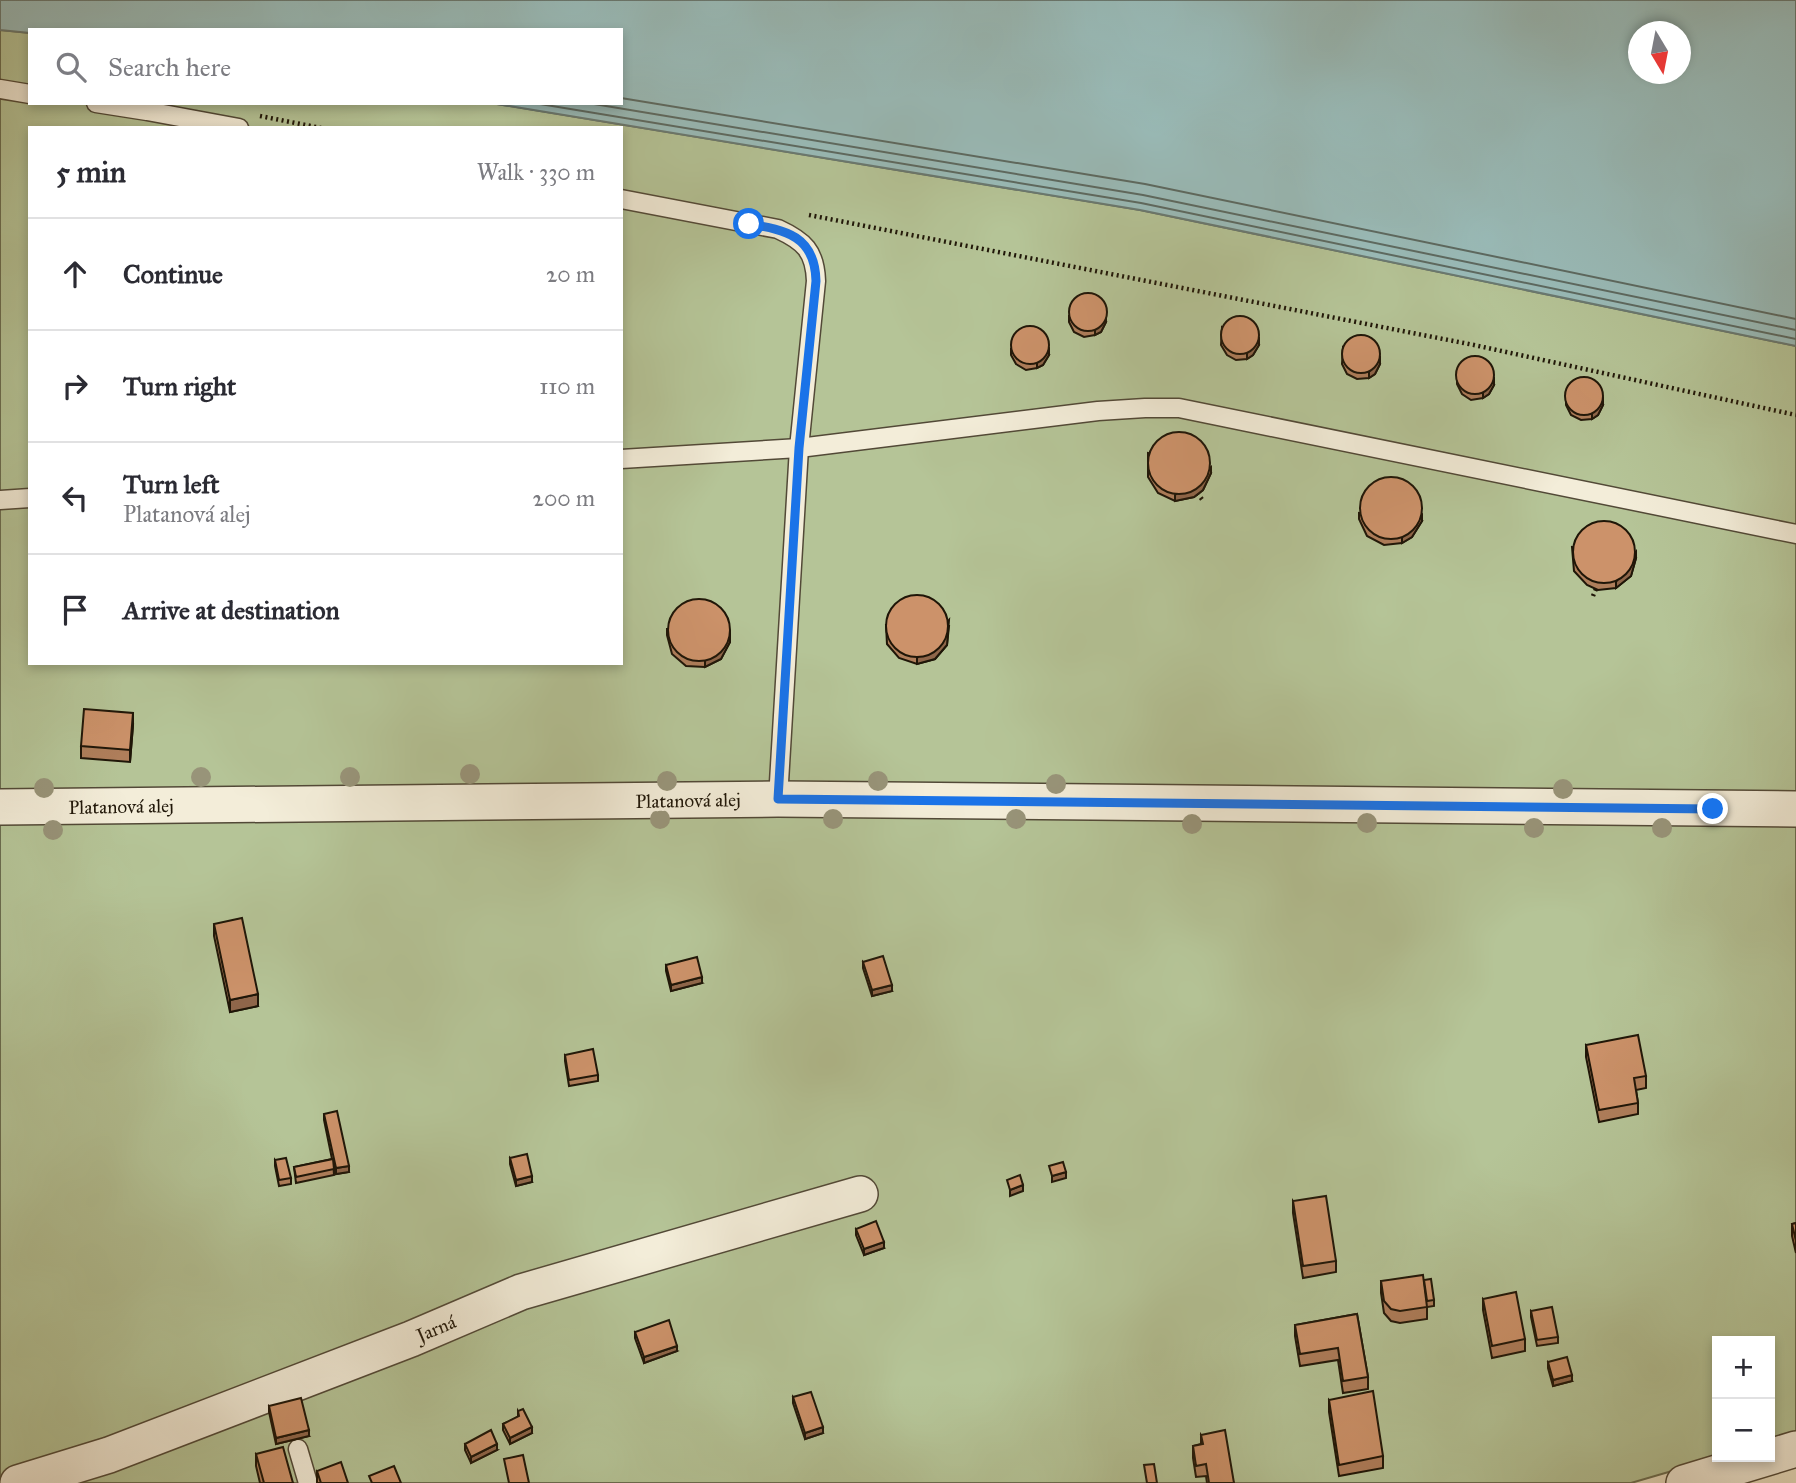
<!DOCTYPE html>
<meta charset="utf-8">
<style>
body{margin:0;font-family:"IM FELL Great Primer",serif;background:#f2f2f3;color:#2b2b33}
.controls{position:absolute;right:21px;bottom:21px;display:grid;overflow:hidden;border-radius:0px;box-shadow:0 4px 10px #0003}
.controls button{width:63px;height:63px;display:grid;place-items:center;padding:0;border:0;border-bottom:2px solid #e1e1e2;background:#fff;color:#2b2b33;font:35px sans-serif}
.compass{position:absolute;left:1628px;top:21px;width:63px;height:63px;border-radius:50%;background:#fff;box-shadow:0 4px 10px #0003;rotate:170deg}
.stop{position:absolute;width:21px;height:21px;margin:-16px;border:5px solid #1a73e8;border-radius:50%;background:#fff}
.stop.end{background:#1a73e8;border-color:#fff;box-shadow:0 2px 7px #0008}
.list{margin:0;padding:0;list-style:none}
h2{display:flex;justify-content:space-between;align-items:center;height:91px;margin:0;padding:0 28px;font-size:30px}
h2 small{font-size:23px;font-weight:400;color:#7c7c81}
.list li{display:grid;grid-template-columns:46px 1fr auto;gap:21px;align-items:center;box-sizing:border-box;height:112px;padding:0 28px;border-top:2px solid #e1e1e2}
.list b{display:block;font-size:26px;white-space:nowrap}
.list p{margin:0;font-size:23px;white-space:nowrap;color:#7c7c81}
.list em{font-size:23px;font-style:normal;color:#7c7c81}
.icon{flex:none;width:38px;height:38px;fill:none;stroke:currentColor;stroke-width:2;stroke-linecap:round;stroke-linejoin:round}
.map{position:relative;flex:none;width:1796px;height:1483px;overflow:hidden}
.search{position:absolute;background:#fff;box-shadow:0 4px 10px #0003;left:28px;top:28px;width:595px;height:77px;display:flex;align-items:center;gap:18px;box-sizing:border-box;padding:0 24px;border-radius:0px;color:#7c7c81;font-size:26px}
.panel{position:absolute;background:#fff;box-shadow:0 4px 10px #0003;left:28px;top:126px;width:595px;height:539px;border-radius:0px}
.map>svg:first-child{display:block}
.green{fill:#b5c497;stroke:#6a6d50;stroke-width:2;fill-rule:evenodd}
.water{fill:#9abdbb;stroke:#697a73;stroke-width:2;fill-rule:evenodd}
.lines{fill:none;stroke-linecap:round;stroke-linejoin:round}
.shore{stroke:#5c6a62;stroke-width:2}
.service-casing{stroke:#524937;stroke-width:21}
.minor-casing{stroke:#524937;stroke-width:38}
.path{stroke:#1f1608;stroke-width:4.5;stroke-dasharray:2 3.5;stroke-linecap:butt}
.service{stroke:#f3edd9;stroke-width:18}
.minor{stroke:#f3edd9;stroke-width:35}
.tree{fill:#989479}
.wall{fill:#af7e5b;stroke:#1f1608;stroke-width:2}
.shaded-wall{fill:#8f664a;stroke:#1f1608;stroke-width:2}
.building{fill:#cc926a;stroke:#1f1608;stroke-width:2}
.route{stroke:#1a73e8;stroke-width:9}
.labels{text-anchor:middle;stroke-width:7;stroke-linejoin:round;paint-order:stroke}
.street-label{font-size:19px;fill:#1f1608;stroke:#f3edd9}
</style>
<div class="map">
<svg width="1796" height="1483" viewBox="0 0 1796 1483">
<rect width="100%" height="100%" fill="#ece3c5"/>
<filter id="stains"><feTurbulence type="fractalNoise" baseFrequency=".00286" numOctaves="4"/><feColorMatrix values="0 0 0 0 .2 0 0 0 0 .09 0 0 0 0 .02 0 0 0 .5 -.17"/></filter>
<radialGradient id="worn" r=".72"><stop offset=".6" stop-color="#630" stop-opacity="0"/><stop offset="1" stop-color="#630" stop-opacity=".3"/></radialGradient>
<path class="green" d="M0,30L30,33V103H491L1140,210L1796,346V1434L1770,1442V1341H1717V1457H1720L1631,1483H0ZM30,128H621V663H30Z"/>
<path class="water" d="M0,0H1796V346L1140,210L491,103H621V30H30V33L0,30ZM1638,32H1680V74H1638Z"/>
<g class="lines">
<g class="shore">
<polyline points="621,98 1145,184 1796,319"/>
<polyline points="534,103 1141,203 1796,339"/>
<polyline points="588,103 1143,195 1796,330"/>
</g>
<g class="service-casing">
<g id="service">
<polyline points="0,89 30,94"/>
<polyline points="96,103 147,111 239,128"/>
<path d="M621,199L778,229C804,241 815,251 816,281L799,448L778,799"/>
<polyline points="621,459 799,448 1098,411 1145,408 1179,408 1796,534"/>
<polyline points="0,500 30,498"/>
<polyline points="298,1449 308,1483"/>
</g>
</g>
<g class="minor-casing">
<g id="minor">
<polyline points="0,807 778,799 1796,809"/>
<polyline points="18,1483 109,1455 411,1339 521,1292 860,1194"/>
<polyline points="1684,1483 1796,1449"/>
</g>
</g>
<g class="path">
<polyline points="260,116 321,128"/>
<polyline points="809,215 1474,345 1796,415"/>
<polyline points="1194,489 1204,502"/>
<polyline points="1593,596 1598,584"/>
</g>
<use href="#service" class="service"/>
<use href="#minor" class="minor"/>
</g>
<g class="tree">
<circle cx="470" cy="774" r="10"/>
<circle cx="201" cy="777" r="10"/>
<circle cx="350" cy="777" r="10"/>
<circle cx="667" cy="781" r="10"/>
<circle cx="878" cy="781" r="10"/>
<circle cx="1056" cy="784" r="10"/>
<circle cx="44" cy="788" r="10"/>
<circle cx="1563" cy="789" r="10"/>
<circle cx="660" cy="819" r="10"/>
<circle cx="833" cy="819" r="10"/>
<circle cx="1016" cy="819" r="10"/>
<circle cx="1367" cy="823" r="10"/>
<circle cx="1192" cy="824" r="10"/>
<circle cx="1534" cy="828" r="10"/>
<circle cx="1662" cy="828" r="10"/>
<circle cx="53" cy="830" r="10"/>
</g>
<g class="wall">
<polygon points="1069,316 1106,322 1101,332 1095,335 1084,337 1074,332 1069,322"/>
<polygon points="1222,327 1259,345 1253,355 1247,359 1236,360 1227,355 1221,345"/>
<polygon points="1343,347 1380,364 1375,374 1369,378 1357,379 1347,374 1342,364"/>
<polygon points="1011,349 1049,355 1043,365 1037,368 1026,370 1016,364 1011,355"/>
<polygon points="1457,378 1494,385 1489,394 1483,398 1471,400 1462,394 1457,384"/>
<polygon points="1566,399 1603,405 1598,415 1592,419 1581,420 1571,415 1566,405"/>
<polygon points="1148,453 1211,473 1203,490 1194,497 1175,501 1158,493 1148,477"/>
<polygon points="1359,513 1422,521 1412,537 1402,543 1384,545 1367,536 1359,519"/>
<polygon points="1572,547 1636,558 1631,576 1616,588 1598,590 1587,585 1574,571"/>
<polygon points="886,625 949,626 947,645 935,659 917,664 899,658 887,644"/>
<polygon points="667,629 730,631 730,642 721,659 705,667 686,666 672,654 667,635"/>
<polygon points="133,725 130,762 81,758 81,746"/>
<polygon points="214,924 258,1006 230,1012 214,936"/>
<polygon points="863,962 892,991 872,996 863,968"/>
<polygon points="666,965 702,983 671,991 666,971"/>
<polygon points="1586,1045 1646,1076 1646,1088 1636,1090 1638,1103 1638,1114 1599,1122 1586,1057"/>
<polygon points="565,1055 598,1075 598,1081 569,1086 565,1061"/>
<polygon points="324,1114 349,1172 336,1174 333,1160 334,1175 296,1183 294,1167 332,1159 324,1120"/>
<polygon points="510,1158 532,1182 516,1186 510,1164"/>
<polygon points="275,1160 291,1178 291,1184 279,1186 275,1166"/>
<polygon points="1293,1201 1336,1261 1336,1272 1303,1278 1293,1213"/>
<polygon points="1796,1223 1796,1253 1792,1236 1792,1224"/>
<polygon points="856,1229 884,1248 864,1255 856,1235"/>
<polygon points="1424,1280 1434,1300 1434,1306 1427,1307 1427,1319 1400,1323 1391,1321 1384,1313 1381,1293 1381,1281"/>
<polygon points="1483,1299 1525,1339 1525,1351 1492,1358 1483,1310"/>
<polygon points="1531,1311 1558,1337 1558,1343 1537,1346 1531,1317"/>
<polygon points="1357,1314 1368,1377 1368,1389 1343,1393 1338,1360 1300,1366 1295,1336 1295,1325"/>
<polygon points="635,1332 677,1351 644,1363 635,1338"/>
<polygon points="1548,1362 1572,1381 1553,1386 1548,1368"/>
<polygon points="793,1397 823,1433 805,1439 793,1403"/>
<polygon points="1329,1400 1383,1456 1383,1468 1339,1476 1329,1412"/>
<polygon points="269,1406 309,1436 276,1444 269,1412"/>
<polygon points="518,1411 532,1433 510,1444 503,1430 503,1424 518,1417"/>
<polygon points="1201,1435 1234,1483 1207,1483 1206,1476 1196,1477 1193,1458 1193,1446 1201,1444"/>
<polygon points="465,1444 497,1450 471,1463 465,1450"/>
<polygon points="256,1454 293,1483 260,1483 256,1466"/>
<polygon points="317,1471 348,1483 317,1483"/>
</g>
<g class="shaded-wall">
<polygon points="1106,316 1106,322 1101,332 1095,335 1095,329"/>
<polygon points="1259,339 1259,345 1253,355 1247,359 1247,353"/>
<polygon points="1049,349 1049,355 1043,365 1037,368 1037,362"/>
<polygon points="1380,358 1380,364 1375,374 1369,378 1369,372"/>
<polygon points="1494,379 1494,385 1489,394 1483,398 1483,392"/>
<polygon points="1603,399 1603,405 1598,415 1592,419 1592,413"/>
<polygon points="1211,467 1211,473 1203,490 1194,497 1175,501 1175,495"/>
<polygon points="1422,515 1422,521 1412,537 1402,543 1402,537"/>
<polygon points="1636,552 1636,558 1631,576 1616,588 1616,582"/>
<polygon points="949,620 947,645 935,659 917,664 917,658"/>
<polygon points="730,636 730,642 721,659 705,667 705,661"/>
<polygon points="133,713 133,725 130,762 130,750"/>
<polygon points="702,977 702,983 671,991 671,985"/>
<polygon points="892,985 892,991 872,996 872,990"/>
<polygon points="258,994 258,1006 230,1012 230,1000"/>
<polygon points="349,1166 349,1172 336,1174 336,1168"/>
<polygon points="1066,1172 1066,1178 1052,1182 1052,1176"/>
<polygon points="532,1176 532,1182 516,1186 516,1180"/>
<polygon points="1023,1185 1023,1191 1010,1196 1010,1190"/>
<polygon points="884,1242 884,1248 864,1255 864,1249"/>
<polygon points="677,1346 677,1351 644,1363 644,1357"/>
<polygon points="1572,1375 1572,1381 1553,1386 1553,1380"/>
<polygon points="532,1427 532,1433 510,1444 510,1438"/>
<polygon points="823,1427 823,1433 805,1439 805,1433"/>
<polygon points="309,1430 309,1436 276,1444 276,1438"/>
<polygon points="497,1444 497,1450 471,1463 471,1457"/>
</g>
<g class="building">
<circle cx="1088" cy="312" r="19"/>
<circle cx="1240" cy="335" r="19"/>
<circle cx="1030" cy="345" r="19"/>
<circle cx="1361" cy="354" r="19"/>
<circle cx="1475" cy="375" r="19"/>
<circle cx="1584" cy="396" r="19"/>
<circle cx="1179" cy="463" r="31"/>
<circle cx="1391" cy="508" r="31"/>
<circle cx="1604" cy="552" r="31"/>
<circle cx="917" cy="626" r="31"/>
<circle cx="699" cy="630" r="31"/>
<polygon points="84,709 133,713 130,750 81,746"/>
<polygon points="242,918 258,994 230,1000 214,924"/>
<polygon points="883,956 892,985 872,990 863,962"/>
<polygon points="697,957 702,977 671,985 666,965"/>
<polygon points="1638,1035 1646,1076 1634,1078 1638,1103 1599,1110 1586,1045"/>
<polygon points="593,1049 598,1075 569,1080 565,1055"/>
<polygon points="337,1111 349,1166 336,1168 324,1114"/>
<polygon points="527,1154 532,1176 516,1180 510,1158"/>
<polygon points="286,1158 291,1178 279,1180 275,1160"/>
<polygon points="333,1159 334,1169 296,1177 294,1167"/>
<polygon points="1063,1162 1066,1172 1052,1176 1049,1166"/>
<polygon points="1020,1175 1023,1185 1010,1190 1007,1180"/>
<polygon points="1326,1196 1336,1261 1303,1266 1293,1201"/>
<polygon points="876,1221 884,1242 864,1249 856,1229"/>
<polygon points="1796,1223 1796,1241 1792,1224"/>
<polygon points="1423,1275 1427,1307 1400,1311 1391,1309 1384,1301 1381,1281"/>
<polygon points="1431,1279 1434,1300 1427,1301 1424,1280"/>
<polygon points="1516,1292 1525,1339 1492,1346 1483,1299"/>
<polygon points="1552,1307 1558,1337 1537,1340 1531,1311"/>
<polygon points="1357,1314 1368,1377 1343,1381 1338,1348 1300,1354 1295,1325"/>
<polygon points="669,1320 677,1346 644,1357 635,1332"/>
<polygon points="1567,1357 1572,1375 1553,1380 1548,1362"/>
<polygon points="1373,1391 1383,1456 1339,1465 1329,1400"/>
<polygon points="811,1392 823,1427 805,1433 793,1397"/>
<polygon points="301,1398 309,1430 276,1438 269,1406"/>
<polygon points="523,1409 532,1427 510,1438 503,1424 519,1416 518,1411"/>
<polygon points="491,1430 497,1444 471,1457 465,1444"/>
<polygon points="1225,1430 1234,1483 1207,1483 1209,1483 1206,1464 1196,1466 1193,1446 1203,1444 1201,1435"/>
<polygon points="283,1447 293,1483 264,1483 256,1454"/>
<polygon points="523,1455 529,1483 509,1483 504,1459"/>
<polygon points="341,1462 348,1483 321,1483 317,1471"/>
<polygon points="1154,1464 1157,1483 1147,1483 1144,1465"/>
<polygon points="394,1466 401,1483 372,1483 369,1476"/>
</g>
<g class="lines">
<path class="route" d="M749,224C786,230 815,236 816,281L799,448L778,799L1713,809"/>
</g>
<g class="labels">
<g class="street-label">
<text transform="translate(688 800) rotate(-1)" y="7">Platanová alej</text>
<text transform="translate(121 806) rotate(-1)" y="7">Platanová alej</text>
<text transform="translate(436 1328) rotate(-23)" y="7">Jarná</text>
</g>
</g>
<rect width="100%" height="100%" filter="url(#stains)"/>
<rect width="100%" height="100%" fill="url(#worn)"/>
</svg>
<div class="controls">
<button>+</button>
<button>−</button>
</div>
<svg class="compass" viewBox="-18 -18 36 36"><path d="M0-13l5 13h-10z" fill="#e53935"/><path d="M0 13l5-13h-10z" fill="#7c7c81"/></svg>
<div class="stop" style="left:749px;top:224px"></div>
<div class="stop end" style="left:1713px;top:809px"></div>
<div class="search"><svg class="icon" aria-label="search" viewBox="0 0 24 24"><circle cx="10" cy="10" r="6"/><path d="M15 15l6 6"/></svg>Search here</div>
<section class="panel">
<h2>5 min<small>Walk · 330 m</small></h2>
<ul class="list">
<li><svg class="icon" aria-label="ahead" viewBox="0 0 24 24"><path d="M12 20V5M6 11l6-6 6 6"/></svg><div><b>Continue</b></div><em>20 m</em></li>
<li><svg class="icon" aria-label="right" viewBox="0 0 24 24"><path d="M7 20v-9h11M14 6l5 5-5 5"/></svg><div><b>Turn right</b></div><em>110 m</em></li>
<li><svg class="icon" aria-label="left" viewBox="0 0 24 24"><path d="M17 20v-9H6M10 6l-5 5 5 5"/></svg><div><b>Turn left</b><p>Platanová alej</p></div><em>200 m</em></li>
<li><svg class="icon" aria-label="arrive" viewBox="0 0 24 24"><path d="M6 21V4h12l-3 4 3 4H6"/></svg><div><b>Arrive at destination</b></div></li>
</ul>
</section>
</div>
